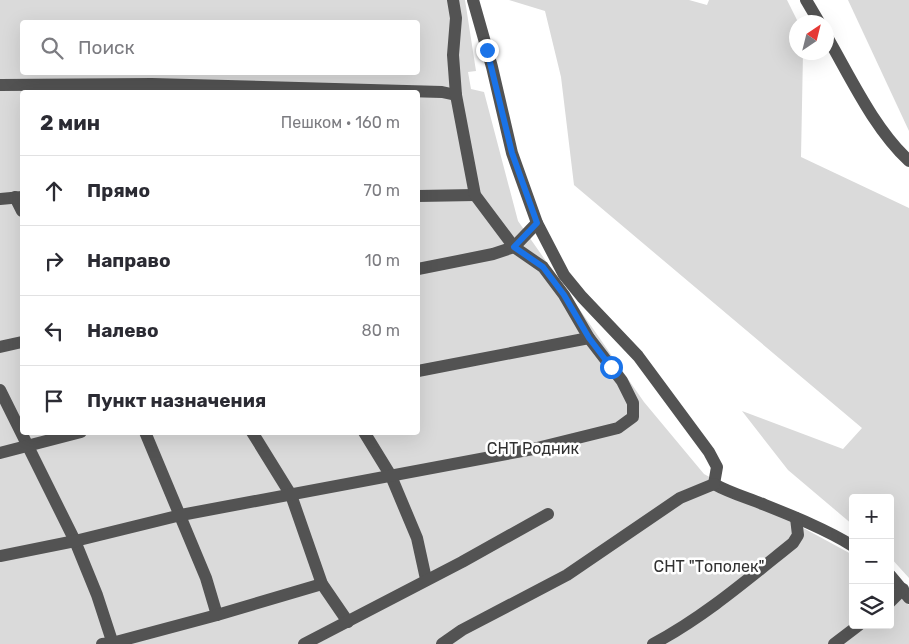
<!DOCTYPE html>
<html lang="ru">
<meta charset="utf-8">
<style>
body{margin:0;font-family:Rubik,sans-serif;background:#f7f7f7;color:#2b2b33}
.controls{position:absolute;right:15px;bottom:15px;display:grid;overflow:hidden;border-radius:5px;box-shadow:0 5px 20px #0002}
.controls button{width:45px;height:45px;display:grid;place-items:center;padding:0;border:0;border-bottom:1px solid #e1e1e2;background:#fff;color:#2b2b33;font:25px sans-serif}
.compass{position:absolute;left:789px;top:15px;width:45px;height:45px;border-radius:50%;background:#fff;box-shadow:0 5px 20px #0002;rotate:35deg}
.stop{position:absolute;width:15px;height:15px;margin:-11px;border:4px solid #1a73e8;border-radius:50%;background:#fff}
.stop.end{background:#1a73e8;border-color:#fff;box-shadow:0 1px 5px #0008}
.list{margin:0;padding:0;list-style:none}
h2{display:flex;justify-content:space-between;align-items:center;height:65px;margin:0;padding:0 20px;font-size:21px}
h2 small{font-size:16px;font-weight:400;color:#7c7c81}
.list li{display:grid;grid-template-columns:32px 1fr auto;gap:15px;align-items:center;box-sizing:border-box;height:70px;padding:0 20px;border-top:1px solid #e1e1e2}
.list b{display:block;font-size:19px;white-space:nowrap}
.list em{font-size:16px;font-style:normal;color:#7c7c81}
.icon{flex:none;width:28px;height:28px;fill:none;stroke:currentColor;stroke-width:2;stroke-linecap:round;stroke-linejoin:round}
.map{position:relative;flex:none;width:909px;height:644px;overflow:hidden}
.search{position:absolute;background:#fff;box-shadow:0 5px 20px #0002;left:20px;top:20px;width:400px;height:55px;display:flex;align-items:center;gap:12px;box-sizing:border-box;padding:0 18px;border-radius:5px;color:#7c7c81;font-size:19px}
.panel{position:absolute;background:#fff;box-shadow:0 5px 20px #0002;left:20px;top:90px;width:400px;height:345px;border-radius:5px}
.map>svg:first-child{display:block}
.green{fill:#dadada;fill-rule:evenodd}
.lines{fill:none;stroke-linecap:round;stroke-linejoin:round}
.minor{stroke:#535353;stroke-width:12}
.route{stroke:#1a73e8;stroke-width:6}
.labels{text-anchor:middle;stroke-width:5;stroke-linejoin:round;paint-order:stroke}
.park-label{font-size:16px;fill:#313131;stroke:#fff}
</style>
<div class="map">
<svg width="909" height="644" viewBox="0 0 909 644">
<rect width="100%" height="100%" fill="#fff"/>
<g class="green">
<path d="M0,0H465L476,71L468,72L471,89L484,92L518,221L644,402L704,474L853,555V625H890V586L909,605V644H0ZM22,22H418V72H22ZM22,92H418V432H22Z"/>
<polygon points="509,0 689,0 707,5 709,0 787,0 798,22 796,52 803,53 801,157 909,208 909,578 890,557 890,498 853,498 853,525 788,470 742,411 843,449 862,428 574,185 561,77 545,11"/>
<polygon points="848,0 909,0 909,131"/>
</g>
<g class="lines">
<g class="minor">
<polyline points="473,0 492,67 512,153 537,223 564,275 582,297 638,356 709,452 717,467 714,484"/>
<polyline points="806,0 819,22"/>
<path d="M826,35C851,78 873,127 909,161"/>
<polyline points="0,85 152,84 442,92 456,95"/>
<polyline points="418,196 475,195"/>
<polyline points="15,197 22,211"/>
<polyline points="0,199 22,197"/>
<polyline points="418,269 493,254 514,247 537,223"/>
<polyline points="0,347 22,342"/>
<polyline points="418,371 589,338"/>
<polyline points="0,390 75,541 97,595 113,644"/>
<polyline points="145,432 206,578 217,615"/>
<polyline points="252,432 291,495 322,584 348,622"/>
<polyline points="364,432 391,476 417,538 426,579"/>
<polyline points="0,453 81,432"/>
<path d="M714,484C730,493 748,498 765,505C795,517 825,529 853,546"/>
<polyline points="0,556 75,541 181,515 533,449 618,428 633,417 633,403 622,381 589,338 564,295 543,267 514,247 475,195 456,95 453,55 456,18 453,0"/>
<polyline points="890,575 909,598"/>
<polyline points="890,602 903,589"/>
<polyline points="102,644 112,643 217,615 322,584"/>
<polyline points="304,644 462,562 548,514"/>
<polyline points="442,644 462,630 567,575 680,498 714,484"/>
<path d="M653,644C704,617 748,579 793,543L798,535L796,518"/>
<polyline points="834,644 859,625"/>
</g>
</g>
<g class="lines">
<polyline class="route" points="487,50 512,153 537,223 514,247 543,267 564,295 589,338 611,367"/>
</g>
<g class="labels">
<g class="park-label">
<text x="533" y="454">СНТ Родник</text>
<text x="709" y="572">СНТ "Тополек"</text>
</g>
</g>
</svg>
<div class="controls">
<button>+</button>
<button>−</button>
<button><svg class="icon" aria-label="layers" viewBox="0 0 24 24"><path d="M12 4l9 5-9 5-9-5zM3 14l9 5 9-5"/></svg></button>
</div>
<svg class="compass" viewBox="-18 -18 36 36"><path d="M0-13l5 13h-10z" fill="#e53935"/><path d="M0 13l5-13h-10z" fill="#7c7c81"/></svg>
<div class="stop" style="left:611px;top:367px"></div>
<div class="stop end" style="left:487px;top:50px"></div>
<div class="search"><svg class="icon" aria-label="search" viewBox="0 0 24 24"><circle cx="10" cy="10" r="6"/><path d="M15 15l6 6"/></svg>Поиск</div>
<section class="panel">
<h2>2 мин<small>Пешком · 160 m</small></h2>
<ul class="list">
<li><svg class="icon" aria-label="ahead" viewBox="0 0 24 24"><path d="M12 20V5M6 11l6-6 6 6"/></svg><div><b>Прямо</b></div><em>70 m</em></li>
<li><svg class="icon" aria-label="right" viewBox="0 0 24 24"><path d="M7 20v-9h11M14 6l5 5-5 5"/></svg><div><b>Направо</b></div><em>10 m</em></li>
<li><svg class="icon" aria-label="left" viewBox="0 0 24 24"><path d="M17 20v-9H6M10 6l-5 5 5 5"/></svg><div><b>Налево</b></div><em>80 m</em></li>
<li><svg class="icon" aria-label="arrive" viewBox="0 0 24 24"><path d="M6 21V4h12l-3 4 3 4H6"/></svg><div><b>Пункт назначения</b></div></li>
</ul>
</section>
</div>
